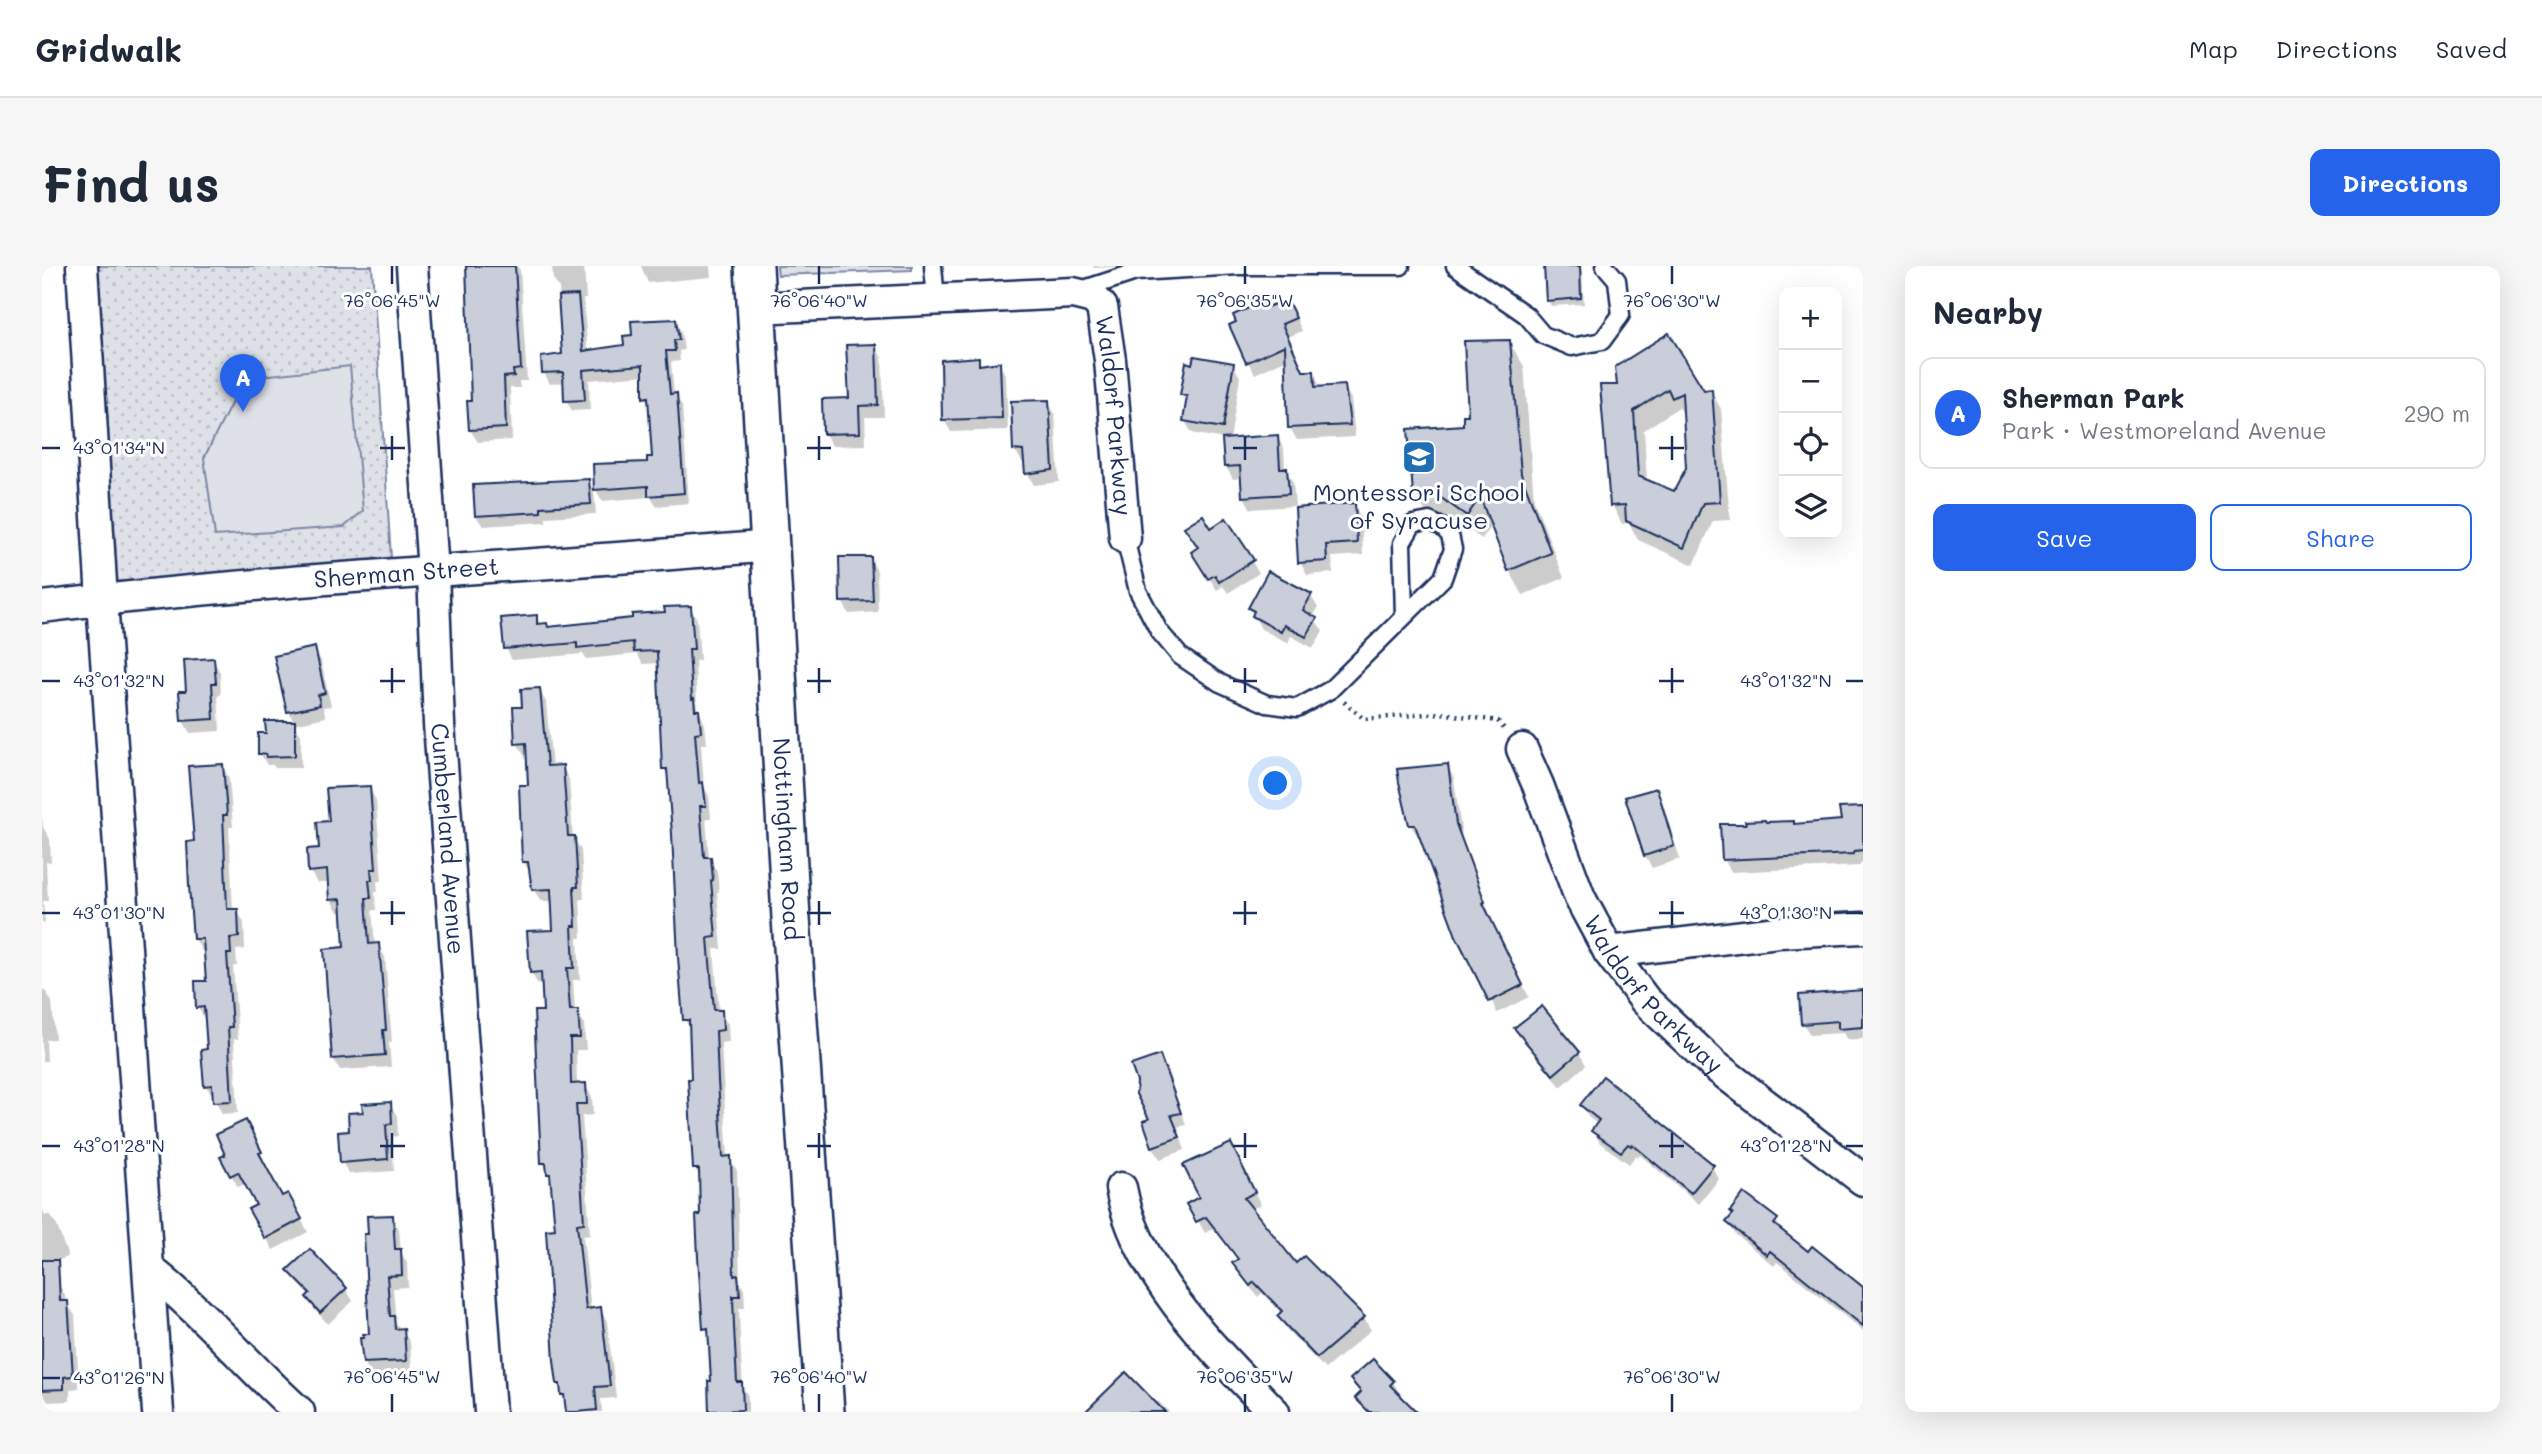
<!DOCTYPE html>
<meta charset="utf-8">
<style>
body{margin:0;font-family:Mali,sans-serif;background:#f6f6f7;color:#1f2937}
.controls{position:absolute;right:21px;top:21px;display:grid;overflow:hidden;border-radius:14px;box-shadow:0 7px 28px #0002}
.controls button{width:63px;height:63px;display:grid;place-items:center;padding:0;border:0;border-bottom:2px solid #e0e1e3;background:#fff;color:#1f2937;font:35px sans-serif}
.you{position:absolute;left:1234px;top:518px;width:24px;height:24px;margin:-18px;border:5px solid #fff;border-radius:50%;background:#1a73e8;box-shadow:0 0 0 10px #1a73e833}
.badge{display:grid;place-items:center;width:46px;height:46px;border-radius:50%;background:#2563eb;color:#fff;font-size:23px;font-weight:700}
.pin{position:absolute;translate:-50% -58px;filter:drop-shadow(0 2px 4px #0008)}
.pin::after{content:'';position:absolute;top:37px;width:24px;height:21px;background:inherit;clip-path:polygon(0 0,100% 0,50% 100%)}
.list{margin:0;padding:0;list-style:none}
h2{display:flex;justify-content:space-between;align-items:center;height:91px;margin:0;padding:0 28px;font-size:30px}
h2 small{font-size:23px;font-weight:400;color:#747a83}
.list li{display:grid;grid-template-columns:46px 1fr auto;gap:21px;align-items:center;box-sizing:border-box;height:112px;margin:0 14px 14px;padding:0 14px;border:2px solid #e0e1e3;border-radius:14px}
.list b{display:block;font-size:26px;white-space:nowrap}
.list p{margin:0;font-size:23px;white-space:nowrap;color:#747a83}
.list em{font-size:23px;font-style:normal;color:#747a83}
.actions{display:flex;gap:14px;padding:21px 28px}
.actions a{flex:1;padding:16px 0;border:2px solid #2563eb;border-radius:14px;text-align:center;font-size:24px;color:#2563eb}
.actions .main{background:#2563eb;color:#fff}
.icon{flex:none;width:38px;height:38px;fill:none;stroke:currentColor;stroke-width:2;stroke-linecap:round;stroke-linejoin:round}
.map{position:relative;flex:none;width:1821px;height:1146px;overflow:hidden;border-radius:14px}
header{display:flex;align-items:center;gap:42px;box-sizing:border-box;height:98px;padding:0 35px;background:#fff;border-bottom:2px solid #e0e1e3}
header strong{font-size:33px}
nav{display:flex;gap:38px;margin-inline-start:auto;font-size:24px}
.intro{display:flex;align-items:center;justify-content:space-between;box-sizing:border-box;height:168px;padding:0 42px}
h1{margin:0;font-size:49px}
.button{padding:18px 32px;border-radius:14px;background:#2563eb;color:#fff;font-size:24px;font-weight:700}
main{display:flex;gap:42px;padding:0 42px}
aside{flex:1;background:#fff;border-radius:14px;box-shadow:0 7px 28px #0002}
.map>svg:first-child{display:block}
.grass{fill:url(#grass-tufts);stroke:#7c88a2;stroke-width:2}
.park{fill:url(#park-dots);stroke:#7c88a2;stroke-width:2}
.garden{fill:#dee1e7;stroke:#7c88a2;stroke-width:2}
.shadow{fill:#0003;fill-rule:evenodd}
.building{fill:#caceda;stroke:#1b2f5e;stroke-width:2;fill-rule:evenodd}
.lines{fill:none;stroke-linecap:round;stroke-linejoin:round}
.service-casing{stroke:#1b2f5e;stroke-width:21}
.minor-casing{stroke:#1b2f5e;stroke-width:35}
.tertiary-casing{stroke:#1b2f5e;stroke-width:42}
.path{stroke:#1b2f5e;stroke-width:4.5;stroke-dasharray:2 5;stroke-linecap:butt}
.service{stroke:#fff;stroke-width:16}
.minor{stroke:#fff;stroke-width:30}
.tertiary{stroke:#fff;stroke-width:37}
.ticks{fill:none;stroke:#1b2f5e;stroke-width:2.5}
.labels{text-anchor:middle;stroke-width:6;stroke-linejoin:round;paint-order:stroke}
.street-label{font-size:24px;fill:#1b2f5e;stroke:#fff}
.poi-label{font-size:24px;fill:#1b2f5e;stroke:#fff}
.ticks-label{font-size:18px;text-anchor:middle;fill:#1b2f5e;stroke:#fff;stroke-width:6;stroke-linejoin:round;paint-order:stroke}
</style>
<header>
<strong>Gridwalk</strong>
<nav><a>Map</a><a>Directions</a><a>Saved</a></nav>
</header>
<div class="intro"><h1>Find us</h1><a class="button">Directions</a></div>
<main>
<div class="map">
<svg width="1821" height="1146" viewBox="0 0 1821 1146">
<defs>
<pattern id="grass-tufts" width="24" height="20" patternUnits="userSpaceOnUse" patternTransform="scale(1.75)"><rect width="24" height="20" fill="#dee1e7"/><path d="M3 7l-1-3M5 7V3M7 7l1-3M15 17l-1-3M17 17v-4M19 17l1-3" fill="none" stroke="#bec1c9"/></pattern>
<pattern id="park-dots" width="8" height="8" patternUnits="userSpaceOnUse" patternTransform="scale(1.75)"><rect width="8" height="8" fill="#dee1e7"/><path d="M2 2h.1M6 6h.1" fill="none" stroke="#bec1c9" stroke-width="1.8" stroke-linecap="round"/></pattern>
</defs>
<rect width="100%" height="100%" fill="#fff"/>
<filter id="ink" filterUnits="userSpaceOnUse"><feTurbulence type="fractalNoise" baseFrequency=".0143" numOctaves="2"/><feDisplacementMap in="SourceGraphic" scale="14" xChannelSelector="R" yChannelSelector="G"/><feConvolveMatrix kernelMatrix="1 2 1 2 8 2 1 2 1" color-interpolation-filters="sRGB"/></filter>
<g filter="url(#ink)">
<polygon class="grass" points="735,0 870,0 870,4 736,9"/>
<polygon class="park" points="53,0 330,0 349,292 74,316"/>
<polygon class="garden" points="308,100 321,245 302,261 173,270 162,192 202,112"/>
<g class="shadow">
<polygon points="426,0 475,0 478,4 485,115 477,115 478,122 468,122 470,174 436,176 428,164 431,137"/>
<polygon points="510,0 542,0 544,33 541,33 546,86 584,81 633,55 639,66 642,84 637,85 638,95 629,96 632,129 640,140 647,237 614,240 609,231 560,235 554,224 607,198 612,193 608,140 603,131 603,109 547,114 548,144 530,145 524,134 523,116 508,118 502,107 521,90 517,22 511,13"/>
<polygon points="599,0 668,0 669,11 606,17"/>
<polygon points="1051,0 1086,0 1052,2"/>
<polygon points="1517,0 1537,0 1540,5 1542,38 1509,40 1506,34"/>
<polygon points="1223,44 1252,47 1260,65 1246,71 1262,107 1271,107 1279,122 1302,121 1309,133 1313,171 1255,174 1248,162 1245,93 1213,108 1206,96"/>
<polygon points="1467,76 1482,100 1492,234 1522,312 1481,329 1467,304 1450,258 1440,273 1408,251 1387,252 1373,227 1423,161"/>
<polygon points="833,79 840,92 842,151 823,151 824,179 790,180 783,168 809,134"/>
<polygon points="936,93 940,101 957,98 964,110 966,164 909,166 902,154"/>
<polygon points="1191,98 1198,111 1188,174 1235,171 1242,183 1243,203 1251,216 1253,240 1209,243 1202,231 1200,212 1191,213 1184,201 1182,173 1150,167 1143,155 1145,138 1140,129"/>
<path d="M1575,102L1661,126L1669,125L1679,143L1688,254L1671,255L1652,299L1596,274L1587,257L1580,258L1570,239L1577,121ZM1637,141L1643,151L1646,202L1633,228L1605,216L1602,164Z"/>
<polygon points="1006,136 1013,148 1017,216 992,219 985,207 984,196 980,196 973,184"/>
<polygon points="546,215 552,226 554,248 504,251 504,256 441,260 434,250"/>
<polygon points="1312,239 1319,252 1321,289 1290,291 1291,307 1265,309 1258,296"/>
<polygon points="1184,255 1217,307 1186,327 1181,320 1175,324 1158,298 1169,264"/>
<polygon points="828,292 835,305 836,346 807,348 800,335"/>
<polygon points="1269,330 1276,342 1271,351 1281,365 1271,382 1249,370 1246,377 1219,363 1208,342"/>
<polygon points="648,341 655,353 658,394 653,395 655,441 663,458 665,478 659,478 662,521 667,530 669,552 664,552 667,593 675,605 677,626 675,626 680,683 672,683 677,746 686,758 687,776 679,777 682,829 686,892 695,904 698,1016 702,1023 703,1042 697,1042 698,1074 701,1122 706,1130 706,1146 670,1146 668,1070 663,1062 659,913 653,903 649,764 643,754 627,513 622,503 617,397 601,398 595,388 544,393 541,388 470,394 464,382 494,351 499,359 506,363 592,354"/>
<polygon points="272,383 279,395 289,440 281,441 284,451 252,458 259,469 259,502 233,502 231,499 225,499 218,487 225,469 253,457 246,445"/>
<polygon points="171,394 178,406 179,429 176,429 178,465 148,467 141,455 139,427 146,427"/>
<polygon points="497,424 504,436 510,501 520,501 527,513 531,572 539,584 542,633 538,633 540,672 536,672 538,714 531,714 533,746 535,746 542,758 544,784 534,784 535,819 543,819 550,831 551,849 540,850 548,969 541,970 549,1044 558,1043 565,1055 574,1132 559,1133 560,1146 526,1146 525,1135 516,1118 515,965 511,915 501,896 501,718 496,719 489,706 512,666 511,635 499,635 491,623 489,609 482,596 488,520 486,489 482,489 475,477 482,442"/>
<polygon points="180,500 187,512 191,561 187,561 191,645 195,644 202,657 203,683 194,684 195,700 191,700 196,773 192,773 196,847 180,848 172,831 163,819 166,785 163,754 156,742 165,716 164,685 160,685 153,673 154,577"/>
<polygon points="1405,500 1412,512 1420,572 1448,649 1446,650 1487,731 1455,747 1379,570 1376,571 1369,559"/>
<polygon points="327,522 334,534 340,615 335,615 336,626 333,626 334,644 330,644 333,679 336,679 343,691 350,776 347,776 349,801 298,804 291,792 304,683 301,646 296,646 289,634 288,617 275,617 268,605 288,557"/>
<polygon points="1614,524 1621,537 1638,593 1610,602 1603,590"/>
<polygon points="1821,543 1821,596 1818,597 1818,600 1689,606 1682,593 1723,558 1752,559 1801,555"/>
<polygon points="0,548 1,561 8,573 9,596 4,596 6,635 1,635 3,657 0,657"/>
<polygon points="0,724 3,724 10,736 13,773 4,774 5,795 0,795"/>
<polygon points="1821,726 1821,773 1805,774 1801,767 1768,769 1761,757"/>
<polygon points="1474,762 1537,787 1544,799 1519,821 1481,774"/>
<polygon points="1118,791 1125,803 1144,859 1135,861 1143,884 1118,893 1111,881 1103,856 1110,854"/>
<polygon points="348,838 355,850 356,870 350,871 352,905 307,908 300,896 309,867 323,848"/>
<polygon points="1540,839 1670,901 1677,913 1657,938 1598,889 1596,891 1594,889 1587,898 1558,877 1551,865 1556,858 1547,852"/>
<polygon points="210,868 240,932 246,929 266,966 231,984 209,944 216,939 204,917 196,921 189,909"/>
<polygon points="1195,891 1219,939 1209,943 1254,999 1262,992 1322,1052 1329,1064 1283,1103 1244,1063 1237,1050 1240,1048 1220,1027 1216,1031 1199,1010 1192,998 1196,994 1172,962 1163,967 1147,939 1160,932"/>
<polygon points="0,942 3,950 8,948 15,960 26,991 0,1000"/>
<polygon points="350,951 357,963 359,986 365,997 366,1021 351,1022 354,1057 368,1076 370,1106 329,1109 322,1097 329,1069 327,969"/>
<polygon points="1734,955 1741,967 1766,987 1821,1023 1821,1065 1735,996 1732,1000 1693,968 1686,956"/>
<polygon points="248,1004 304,1023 311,1035 286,1058 273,1044 266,1032 268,1030 255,1016"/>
<polygon points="16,1017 23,1029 24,1037 33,1049 37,1122 28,1123 28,1135 6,1136 0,1126 0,1018"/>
<polygon points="1331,1095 1351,1116 1358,1128 1356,1130 1368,1146 1323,1144 1316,1132 1320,1128 1310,1114"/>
<polygon points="1116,1135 1127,1146 1053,1146 1113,1138"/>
</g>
<g class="building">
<polygon points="424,0 473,0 479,103 471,104 472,110 462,111 464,162 427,164 425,135 429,135"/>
<polygon points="1502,0 1538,0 1539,32 1504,35"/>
<polygon points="536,29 541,85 582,79 581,70 590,69 589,55 634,53 637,74 632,74 633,85 624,85 628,128 635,127 642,227 606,230 606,220 552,224 551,198 605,196 605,191 610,191 606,131 601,132 601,99 541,104 543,134 522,135 521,106 500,107 499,91 520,88 516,30"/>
<polygon points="1245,33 1254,52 1240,58 1261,105 1272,105 1273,121 1303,119 1308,159 1246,162 1243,79 1204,97 1187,59 1194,56 1191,49 1220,36 1223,42"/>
<path d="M1627,67L1662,124L1670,123L1678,236L1661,237L1642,282L1584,255L1583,239L1568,240L1558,119H1575L1573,101ZM1626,123L1630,132L1640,127L1644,202L1632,225L1596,210L1592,145Z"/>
<polygon points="1468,74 1479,208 1509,287 1466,305 1438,231 1425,250 1392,227 1371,228 1366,163 1421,159 1421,149 1426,149 1422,75"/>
<polygon points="834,78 836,139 817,140 818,167 781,168 780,133 807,132 804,79"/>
<polygon points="1152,90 1192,97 1181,162 1141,155 1145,130 1138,129 1144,96 1150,98"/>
<polygon points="937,91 937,99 958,96 960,152 900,154 899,94"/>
<polygon points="1007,134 1011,204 983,208 981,185 971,184 969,135"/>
<polygon points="1236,169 1238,202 1245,202 1247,228 1200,231 1198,200 1182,201 1180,173"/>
<polygon points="547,213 549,238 499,241 499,246 433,250 431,219"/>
<polygon points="1313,237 1315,277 1284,279 1285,295 1256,297 1253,242"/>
<polygon points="1161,249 1169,262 1184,252 1212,294 1177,316 1173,309 1166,313 1149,286 1156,281 1142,261"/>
<polygon points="797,291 829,291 831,335 798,336"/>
<polygon points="1226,305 1270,328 1261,344 1275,352 1264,371 1242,359 1239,366 1210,350 1212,345 1206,342"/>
<polygon points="649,340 652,383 647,383 650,433 652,432 653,444 657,444 659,466 653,467 657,517 661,516 664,540 658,540 662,591 669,591 671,614 669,615 674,671 666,672 672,744 680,744 681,764 674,765 676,815 681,891 689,890 692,1010 696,1009 698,1030 691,1030 692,1061 695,1116 700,1116 701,1144 667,1145 666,1115 669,1115 666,1062 661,1063 656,991 654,949 658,949 657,903 651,903 646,813 649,813 647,754 641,754 636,691 630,568 625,503 620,503 615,385 592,386 591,376 535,382 535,377 462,383 459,352 495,349 495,358 505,357 506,361 590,352 590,348 623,346 622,341"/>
<polygon points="273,381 283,427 276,429 278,439 245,446 232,390"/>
<polygon points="172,392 174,417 170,417 172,453 139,455 137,425 144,425 142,394"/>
<polygon points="498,422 505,500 521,499 526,570 533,570 536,621 532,621 534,660 530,660 532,702 525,702 528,744 536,744 538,772 528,772 529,818 544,817 545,838 534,838 542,957 535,958 544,1043 559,1041 568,1120 553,1121 555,1144 535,1146 524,1146 522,1129 519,1129 518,1118 515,1118 512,1095 504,964 513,963 508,908 505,908 504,897 499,897 492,745 501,745 499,706 488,707 485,665 511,664 509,623 490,624 486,596 480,596 477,519 486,519 484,477 473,478 471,441 480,441 479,423"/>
<polygon points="223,455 253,455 253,490 224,491 224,488 216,488 216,467 224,467"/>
<polygon points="181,498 185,549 181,549 185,643 196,643 197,671 188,672 189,688 185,688 190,761 186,761 190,835 171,836 170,819 162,820 159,784 165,783 162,741 154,742 153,715 164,715 161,673 151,673 147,620 145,576 152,575 146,500"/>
<polygon points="1406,498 1414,558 1443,636 1441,637 1481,719 1447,736 1414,670 1373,559 1367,559 1357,516 1355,503"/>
<polygon points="328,520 334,603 329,603 330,614 327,614 329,632 324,632 327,678 337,677 344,764 341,764 343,789 290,793 282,683 302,681 299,633 287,634 285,604 266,606 265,583 277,582 275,556 287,555 284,522"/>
<polygon points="1615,522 1632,580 1602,590 1583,531"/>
<polygon points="1821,541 1821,584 1812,585 1812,588 1680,594 1678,558 1704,558 1703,555 1723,554 1724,556 1752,555 1752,558 1799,554 1797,542"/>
<polygon points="1821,724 1821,761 1796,763 1796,755 1759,758 1757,729"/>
<polygon points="1500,740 1538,786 1511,809 1472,762"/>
<polygon points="1118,789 1139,847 1129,849 1138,871 1110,881 1101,855 1107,853 1094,828 1095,816 1089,799"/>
<polygon points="1561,810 1672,899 1649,927 1590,878 1589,880 1586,878 1579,886 1549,865 1557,854 1538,839"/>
<polygon points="349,836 350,858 344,859 346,893 298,897 296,866 307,865 306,847 321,846 320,838"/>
<polygon points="204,854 220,886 217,887 240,930 246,927 260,953 223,973 206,943 214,939 196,906 188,910 178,891 183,889 174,868"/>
<polygon points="1189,877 1213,926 1202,932 1254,997 1262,990 1323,1051 1275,1092 1235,1050 1240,1045 1212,1016 1208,1020 1190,997 1196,993 1164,951 1154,956 1144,938 1157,931 1141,899"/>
<polygon points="1702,927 1736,953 1732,958 1766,985 1770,980 1821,1021 1821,1060 1728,985 1725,989 1684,956 1691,948 1688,945"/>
<polygon points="351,949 353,983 359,983 360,1009 345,1010 348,1050 352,1050 353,1063 362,1062 364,1095 321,1097 318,1072 322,1072 321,1068 327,1068 322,968 326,968 325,950"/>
<polygon points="268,983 305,1022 278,1047 264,1031 268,1027 245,1004"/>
<polygon points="0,994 16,994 18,1035 26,1035 31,1110 22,1111 22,1123 0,1124"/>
<polygon points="1331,1093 1352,1115 1348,1119 1375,1146 1327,1146 1313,1132 1319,1126 1308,1113"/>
<polygon points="1084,1106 1123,1146 1043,1146"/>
</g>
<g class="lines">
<g class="service-casing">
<g id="service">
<polyline points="891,0 894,34"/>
<polyline points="1413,0 1484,49 1501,69 1530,81 1560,75 1579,49 1575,14 1563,0"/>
<polyline points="1036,25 1094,6 1197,0 1359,0"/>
<polyline points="1083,272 1096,325 1117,365 1138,390 1178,417 1225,438 1255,442 1288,424 1401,312 1411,283 1408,269 1400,261 1387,255 1371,258 1360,277 1362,350"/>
</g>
</g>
<g class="minor-casing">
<g id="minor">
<polyline points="40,0 60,334 116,1146"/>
<path id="s1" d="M370,0L391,306L397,458L448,1146"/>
<path id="s2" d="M714,42L1031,27L1051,32L1060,41L1068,94L1083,272"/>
<path id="s3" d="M0,341C242,311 486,301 728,280"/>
<path id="s4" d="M1480,483L1496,519L1538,632L1567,686L1603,734L1672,799L1821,914"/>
<polyline points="1567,686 1736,666 1821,662"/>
<path d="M1079,922C1095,1009 1173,1085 1232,1146"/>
<path d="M107,1003C161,1046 206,1100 257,1146"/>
</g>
</g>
<g class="tertiary-casing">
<g id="tertiary">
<path id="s5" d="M712,0L749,652L783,1146"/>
</g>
</g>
<polyline class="path" points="1302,436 1322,453 1398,447 1456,455 1463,464"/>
<use href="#service" class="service"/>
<use href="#minor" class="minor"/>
<use href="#tertiary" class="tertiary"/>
</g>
</g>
<path class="ticks" d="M350,0V18M777,0V18M1203,0V18M1630,0V18M350,170V194M777,170V194M1203,170V194M1630,170V194M0,182H18M338,182H363M765,182H789M1191,182H1215M1617,182H1642M350,402V427M777,402V427M1203,402V427M1630,402V427M0,415H18M338,415H363M765,415H789M1191,415H1215M1617,415H1642M1804,415H1821M350,635V659M777,635V659M1203,635V659M1630,635V659M0,647H18M338,647H363M765,647H789M1191,647H1215M1617,647H1642M1804,647H1821M350,867V892M777,867V892M1203,867V892M1630,867V892M0,880H18M338,880H363M765,880H789M1191,880H1215M1617,880H1642M1804,880H1821M0,1112H18M350,1128V1146M777,1128V1146M1203,1128V1146M1630,1128V1146"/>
<defs>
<g id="school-square" transform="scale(1.75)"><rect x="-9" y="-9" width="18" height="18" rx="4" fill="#1f6fb2" stroke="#fff"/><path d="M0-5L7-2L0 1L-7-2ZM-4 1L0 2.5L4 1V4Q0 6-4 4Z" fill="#fff"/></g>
</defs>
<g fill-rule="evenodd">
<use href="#school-square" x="1377" y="191"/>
</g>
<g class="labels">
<g class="street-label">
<text dy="8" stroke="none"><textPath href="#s2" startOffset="460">Waldorf Parkway</textPath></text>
<text dy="8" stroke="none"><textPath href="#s3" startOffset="366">Sherman Street</textPath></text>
<text dy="8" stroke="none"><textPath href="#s1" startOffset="574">Cumberland Avenue</textPath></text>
<text dy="8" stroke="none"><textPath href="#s5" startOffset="574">Nottingham Road</textPath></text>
<text dy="8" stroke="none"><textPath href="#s4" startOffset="282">Waldorf Parkway</textPath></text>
</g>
<g class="poi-label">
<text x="1377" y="235">Montessori School<tspan x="1377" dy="28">of Syracuse</tspan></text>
</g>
</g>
<g class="ticks-label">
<text x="350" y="41">76°06'45"W</text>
<text x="777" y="41">76°06'40"W</text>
<text x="1203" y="41">76°06'35"W</text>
<text x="1630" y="41">76°06'30"W</text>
<text x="77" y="188">43°01'34"N</text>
<text x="77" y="421">43°01'32"N</text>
<text x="1744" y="421">43°01'32"N</text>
<text x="77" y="653">43°01'30"N</text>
<text x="1744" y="653">43°01'30"N</text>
<text x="77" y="886">43°01'28"N</text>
<text x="1744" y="886">43°01'28"N</text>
<text x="350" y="1117">76°06'45"W</text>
<text x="777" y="1117">76°06'40"W</text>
<text x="1203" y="1117">76°06'35"W</text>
<text x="1630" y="1117">76°06'30"W</text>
<text x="77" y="1118">43°01'26"N</text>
</g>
</svg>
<div class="controls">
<button>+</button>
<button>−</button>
<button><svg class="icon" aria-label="locate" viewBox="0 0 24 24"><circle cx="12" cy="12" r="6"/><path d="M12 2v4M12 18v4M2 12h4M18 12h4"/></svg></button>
<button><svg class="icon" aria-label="layers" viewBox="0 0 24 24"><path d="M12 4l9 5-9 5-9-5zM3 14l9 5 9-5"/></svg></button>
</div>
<div class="you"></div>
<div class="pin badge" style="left:201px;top:146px">A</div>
</div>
<aside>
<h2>Nearby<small></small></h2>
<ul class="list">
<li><span class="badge">A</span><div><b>Sherman Park</b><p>Park · Westmoreland Avenue</p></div><em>290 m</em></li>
</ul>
<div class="actions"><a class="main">Save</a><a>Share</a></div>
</aside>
</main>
